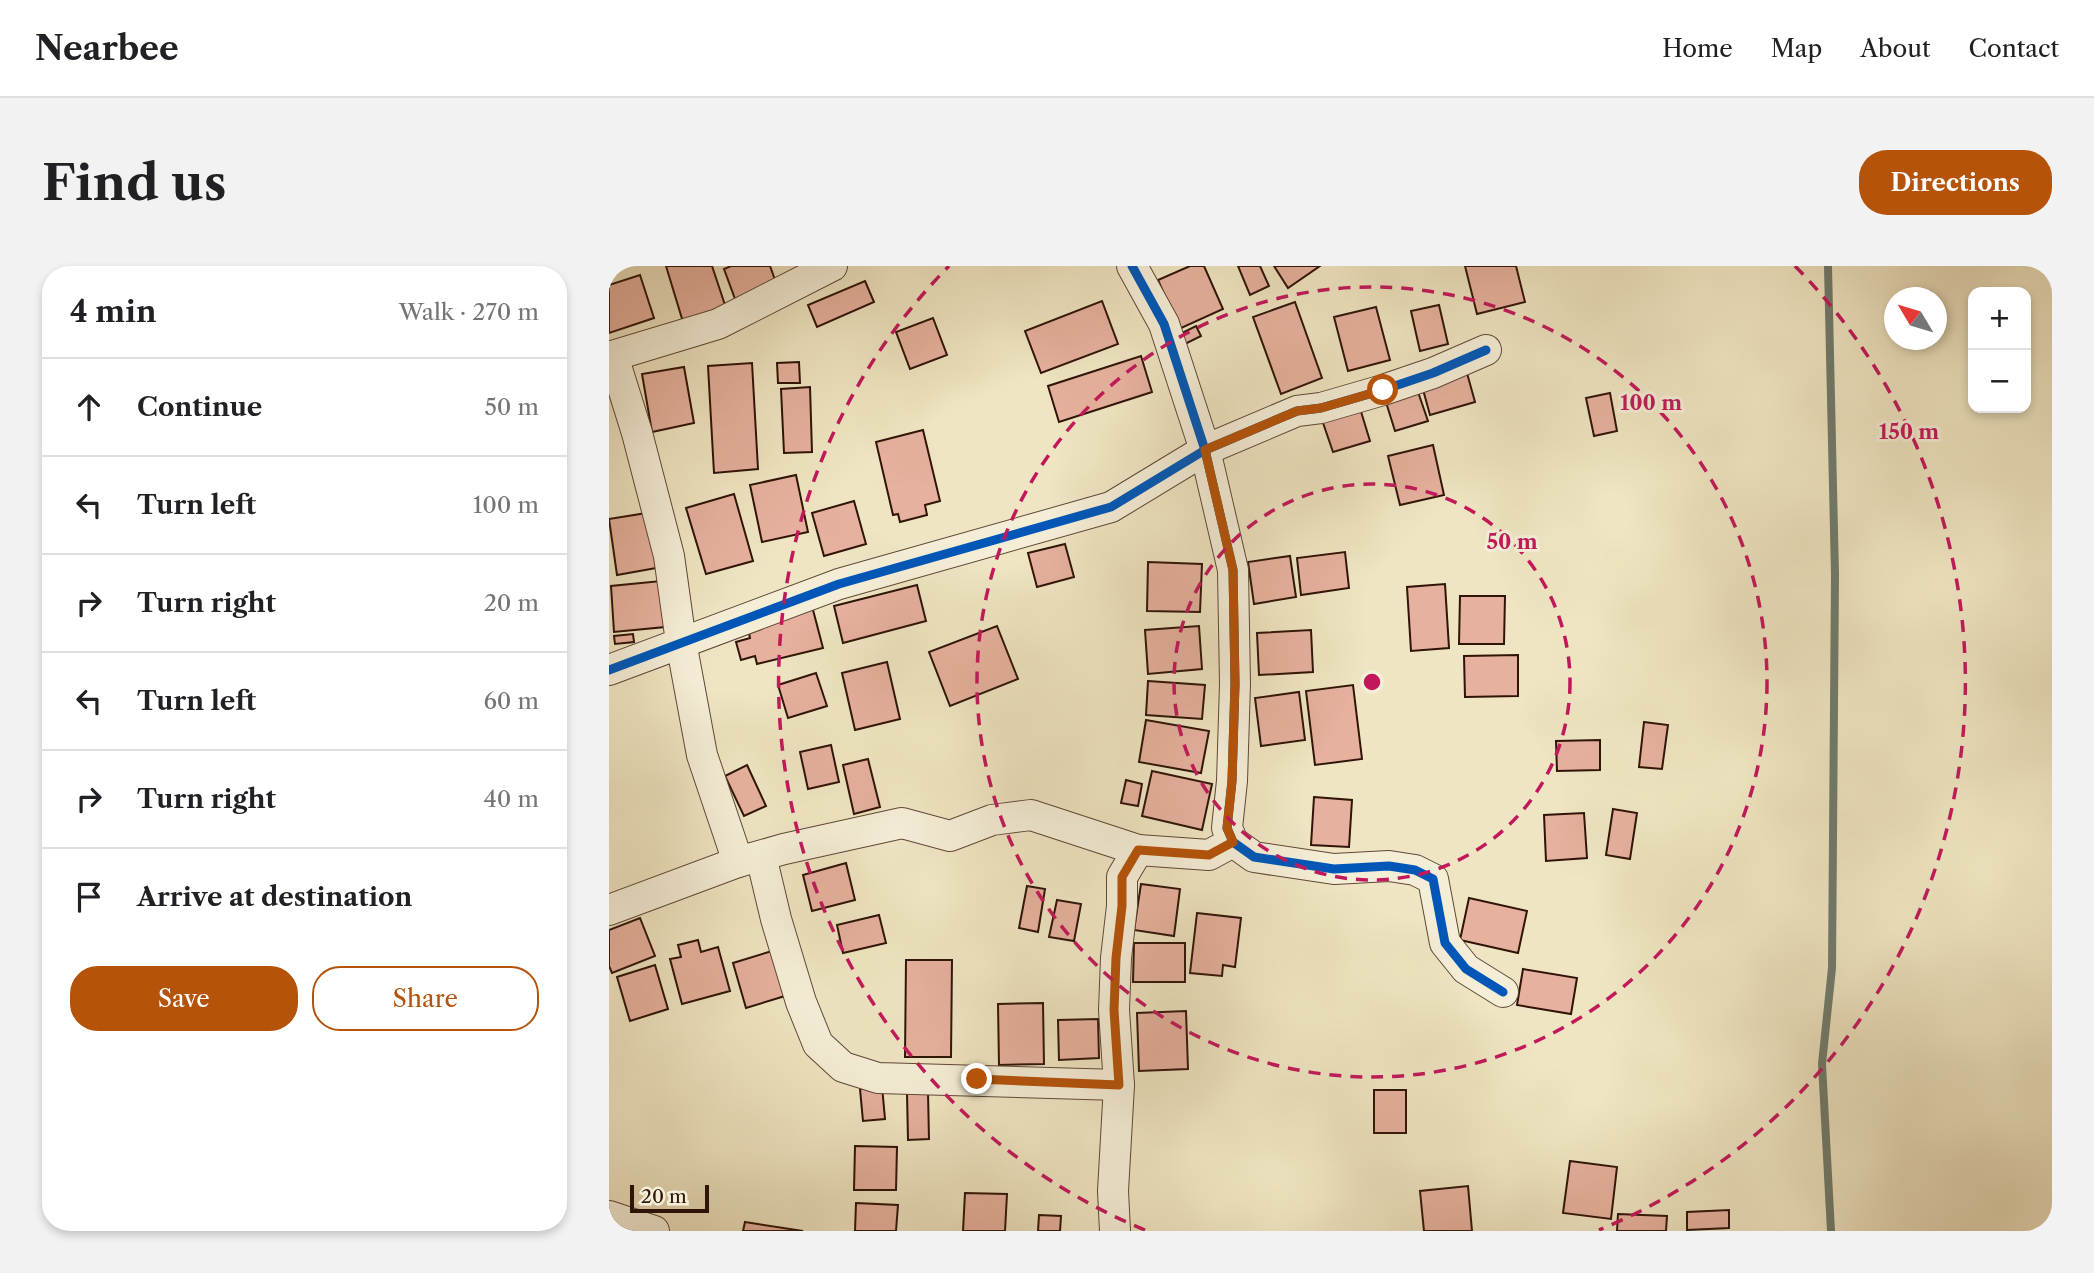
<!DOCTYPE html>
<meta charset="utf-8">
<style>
body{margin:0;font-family:"Libre Caslon Text",serif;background:#f2f2f2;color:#202124}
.controls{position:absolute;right:21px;top:21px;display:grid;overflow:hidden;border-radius:14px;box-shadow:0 4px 10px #0003}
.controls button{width:63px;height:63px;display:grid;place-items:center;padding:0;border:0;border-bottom:2px solid #e0e0e0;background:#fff;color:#202124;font:35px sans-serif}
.compass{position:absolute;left:1275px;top:21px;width:63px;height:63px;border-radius:50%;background:#fff;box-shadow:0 4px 10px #0003;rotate:308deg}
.scale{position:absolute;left:21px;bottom:18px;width:79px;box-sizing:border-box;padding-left:7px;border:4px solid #2f1407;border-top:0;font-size:19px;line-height:24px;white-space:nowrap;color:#2f1407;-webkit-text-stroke:5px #f5eed7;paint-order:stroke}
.stop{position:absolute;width:21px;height:21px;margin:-16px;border:5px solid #b45309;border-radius:50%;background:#fff}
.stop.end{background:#b45309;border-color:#fff;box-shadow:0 2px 7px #0008}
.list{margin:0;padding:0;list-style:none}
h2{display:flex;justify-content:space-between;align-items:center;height:91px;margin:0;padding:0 28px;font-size:30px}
h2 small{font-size:23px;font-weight:400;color:#757577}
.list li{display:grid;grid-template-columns:46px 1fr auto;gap:21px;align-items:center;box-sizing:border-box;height:98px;padding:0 28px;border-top:2px solid #e0e0e0}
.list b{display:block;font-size:26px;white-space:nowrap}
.list em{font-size:23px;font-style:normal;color:#757577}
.actions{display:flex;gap:14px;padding:21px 28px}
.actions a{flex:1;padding:16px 0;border:2px solid #b45309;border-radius:28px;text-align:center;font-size:24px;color:#b45309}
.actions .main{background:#b45309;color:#fff}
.icon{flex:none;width:38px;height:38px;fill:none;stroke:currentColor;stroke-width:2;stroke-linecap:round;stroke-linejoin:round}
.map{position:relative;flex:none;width:1443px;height:965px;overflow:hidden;border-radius:28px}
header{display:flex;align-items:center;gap:42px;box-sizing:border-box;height:98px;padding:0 35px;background:#fff;border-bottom:2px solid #e0e0e0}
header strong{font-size:33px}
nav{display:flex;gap:38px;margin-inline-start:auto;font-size:24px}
.intro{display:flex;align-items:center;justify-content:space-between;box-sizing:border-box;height:168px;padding:0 42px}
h1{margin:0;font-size:49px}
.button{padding:18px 32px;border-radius:28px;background:#b45309;color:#fff;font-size:24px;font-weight:700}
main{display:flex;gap:42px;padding:0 42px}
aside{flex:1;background:#fff;border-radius:28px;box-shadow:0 4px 10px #0003}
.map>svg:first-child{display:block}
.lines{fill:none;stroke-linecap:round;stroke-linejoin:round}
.stream{stroke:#6f7b6c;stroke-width:8}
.building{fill:#e6b19e;stroke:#2f1407;stroke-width:2}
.minor-casing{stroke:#5f4836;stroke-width:32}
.minor{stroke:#f5eed7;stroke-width:30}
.cycleway-casing{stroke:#f5eed7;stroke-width:13}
.cycleway{stroke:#0057b8;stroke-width:9}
.route{stroke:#b45309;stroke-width:9}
.ring{fill:none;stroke:#c2185b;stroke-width:3.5;stroke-dasharray:12 9}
.centre{fill:#c2185b;stroke:#f5eed7;stroke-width:3.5}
.ring-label{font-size:21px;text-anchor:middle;font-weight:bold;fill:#c2185b;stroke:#f5eed7;stroke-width:6;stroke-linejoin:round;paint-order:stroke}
</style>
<header>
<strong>Nearbee</strong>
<nav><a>Home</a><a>Map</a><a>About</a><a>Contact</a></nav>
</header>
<div class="intro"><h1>Find us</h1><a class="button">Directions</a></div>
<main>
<aside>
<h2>4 min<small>Walk · 270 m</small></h2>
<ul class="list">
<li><svg class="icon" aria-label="ahead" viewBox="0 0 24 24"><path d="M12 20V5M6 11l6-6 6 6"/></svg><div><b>Continue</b></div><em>50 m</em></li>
<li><svg class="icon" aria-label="left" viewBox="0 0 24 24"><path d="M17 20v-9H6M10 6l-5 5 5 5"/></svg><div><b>Turn left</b></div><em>100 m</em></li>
<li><svg class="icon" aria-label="right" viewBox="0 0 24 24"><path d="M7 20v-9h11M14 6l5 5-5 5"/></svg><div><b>Turn right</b></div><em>20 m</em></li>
<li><svg class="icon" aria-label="left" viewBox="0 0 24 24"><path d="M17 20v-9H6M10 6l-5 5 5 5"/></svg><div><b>Turn left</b></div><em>60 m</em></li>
<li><svg class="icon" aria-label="right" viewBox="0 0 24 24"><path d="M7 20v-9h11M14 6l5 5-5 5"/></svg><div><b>Turn right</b></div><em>40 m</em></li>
<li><svg class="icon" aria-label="arrive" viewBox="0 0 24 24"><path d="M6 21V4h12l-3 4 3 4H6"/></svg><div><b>Arrive at destination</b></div></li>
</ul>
<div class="actions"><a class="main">Save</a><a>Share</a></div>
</aside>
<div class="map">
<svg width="1443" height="965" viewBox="0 0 1443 965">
<rect width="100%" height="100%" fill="#efe5c2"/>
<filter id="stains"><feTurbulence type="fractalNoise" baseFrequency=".00286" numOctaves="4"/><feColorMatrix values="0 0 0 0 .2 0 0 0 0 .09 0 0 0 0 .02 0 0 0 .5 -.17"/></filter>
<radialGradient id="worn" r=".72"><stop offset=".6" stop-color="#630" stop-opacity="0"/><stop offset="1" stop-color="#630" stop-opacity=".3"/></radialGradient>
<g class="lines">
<polyline class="stream" points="1219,0 1226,309 1223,702 1213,798 1222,965"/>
</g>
<g class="building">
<polygon points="57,0 103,0 117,42 74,56"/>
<polygon points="122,0 161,0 170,25 129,41 115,3"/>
<polygon points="581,0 595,0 614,43 570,63 549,14"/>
<polygon points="629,0 651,0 660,20 641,29"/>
<polygon points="665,0 711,0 679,22"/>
<polygon points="856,0 907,0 916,36 868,48"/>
<polygon points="31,9 45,52 0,67 0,19"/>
<polygon points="256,15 265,36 208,61 199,39"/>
<polygon points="493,35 509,78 432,107 416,65"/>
<polygon points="686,36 713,112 672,128 644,51"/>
<polygon points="830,39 839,78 811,85 802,45"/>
<polygon points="767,41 781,94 739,105 725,51"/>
<polygon points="324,52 338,89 301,103 287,66"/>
<polygon points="587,60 592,70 572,80 567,70"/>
<polygon points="532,90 543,126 450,156 439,120"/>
<polygon points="190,96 191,117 169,117 168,97"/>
<polygon points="143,97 149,203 105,207 99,100"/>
<polygon points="75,101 85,157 43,166 33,108"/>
<polygon points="858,107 866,136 821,149 813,120"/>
<polygon points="201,121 203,186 175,187 172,123"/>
<polygon points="808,123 819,155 786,165 776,133"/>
<polygon points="1001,127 1008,165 985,170 977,132"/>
<polygon points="750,139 761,175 724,186 712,151"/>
<polygon points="314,164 331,235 316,239 318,249 291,256 289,248 284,249 267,176"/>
<polygon points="824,179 835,229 791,239 779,190"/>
<polygon points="187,209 199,266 153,276 141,219"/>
<polygon points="125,228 144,295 97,308 77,242"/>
<polygon points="245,235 257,278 215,290 203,247"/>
<polygon points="44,246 53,301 8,309 0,253"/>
<polygon points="456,278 465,311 428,321 419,287"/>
<polygon points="736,286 740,322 692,329 688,292"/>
<polygon points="681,290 687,331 645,338 639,296"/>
<polygon points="539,296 593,298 591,346 538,345"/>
<polygon points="52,315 56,361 5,366 2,320"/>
<polygon points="836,318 840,382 802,385 798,321"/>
<polygon points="308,319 317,355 234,377 225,340"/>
<polygon points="851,330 896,330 895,378 850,378"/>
<polygon points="203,340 214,382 148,398 146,390 132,394 127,376 141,372 138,357"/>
<polygon points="388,360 409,413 341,440 320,386"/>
<polygon points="590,360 593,403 539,408 536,364"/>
<polygon points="702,364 704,406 650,409 648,367"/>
<polygon points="24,368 25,376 6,378 5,370"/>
<polygon points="909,389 909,430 856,431 855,390"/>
<polygon points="278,396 291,453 246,464 233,407"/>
<polygon points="207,407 218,440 179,452 169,419"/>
<polygon points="539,415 596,419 593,453 537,449"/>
<polygon points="744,419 753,493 706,499 697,425"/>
<polygon points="690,426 696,474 652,480 646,432"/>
<polygon points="537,454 600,465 592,507 530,496"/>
<polygon points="1035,456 1059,459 1053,503 1030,501"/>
<polygon points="991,474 991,504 948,505 947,475"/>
<polygon points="222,479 230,516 199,523 191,486"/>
<polygon points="259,493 271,541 245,548 234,499"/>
<polygon points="138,499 157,540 135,550 116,510"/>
<polygon points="543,505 603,518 593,564 533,550"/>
<polygon points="517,514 533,518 529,540 512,537"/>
<polygon points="705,531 743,534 740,581 702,579"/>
<polygon points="1004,543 1028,547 1021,593 997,589"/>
<polygon points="975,547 978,592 937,595 935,549"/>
<polygon points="237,597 246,634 203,645 194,609"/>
<polygon points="532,618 571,623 565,670 525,664"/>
<polygon points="418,620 436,623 429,666 410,662"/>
<polygon points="860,632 918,645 909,687 851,674"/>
<polygon points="448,634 472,638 465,675 440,671"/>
<polygon points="588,647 632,652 626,701 614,699 613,710 581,707"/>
<polygon points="270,649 277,677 234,687 228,659"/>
<polygon points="31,652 46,690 3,707 0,700 0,664"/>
<polygon points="89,674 92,686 109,681 121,725 73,738 61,693 72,691 69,679"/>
<polygon points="525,677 576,677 576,716 524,716"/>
<polygon points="163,685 176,730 137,742 124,697"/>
<polygon points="297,694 343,694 342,791 296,791"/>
<polygon points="46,699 59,743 21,755 8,711"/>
<polygon points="914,703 968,712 962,748 908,739"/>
<polygon points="434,737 435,798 390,799 389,738"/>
<polygon points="577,745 579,803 530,805 528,747"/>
<polygon points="489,753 490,792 450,794 449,754"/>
<polygon points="273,820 276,853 254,855 251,823"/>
<rect x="765" y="824" width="32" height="43"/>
<polygon points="319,826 320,873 299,874 298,827"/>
<polygon points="246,880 288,881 287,924 245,924"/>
<polygon points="961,895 1008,901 1002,953 954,947"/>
<polygon points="859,920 863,965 815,965 811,925"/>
<polygon points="356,927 398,928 396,965 354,965"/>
<polygon points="247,937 289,939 287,965 246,965"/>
<polygon points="1120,944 1120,962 1078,964 1078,946"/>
<polygon points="1009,948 1058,950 1057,965 1008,965"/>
<polygon points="430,949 452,950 451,965 429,965"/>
<polygon points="136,956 194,965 134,965"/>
</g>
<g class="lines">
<g class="minor-casing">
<g id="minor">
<polyline points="523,0 555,58 596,184 624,304 626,418 623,515 618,562 624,576 645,591 725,603 780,600 806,604 824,613 836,677 857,703 894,726"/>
<polyline points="4,90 28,167 60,290 72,376 93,489 129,596"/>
<polyline points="0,91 109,58 223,0"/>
<polyline points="0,404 230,318 502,241 596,184 688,145 712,142 774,124 824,107 877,84"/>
<polyline points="152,590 167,653 192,736 209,778 234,801 269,812 510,819"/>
<polyline points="0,644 129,596 175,583 293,557 341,570 383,554 422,549 529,584 600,589 624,576"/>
<polyline points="0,950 45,965"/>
<polyline points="506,965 504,925 510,819 505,744 507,692 513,640 513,611 529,584"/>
</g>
</g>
<use href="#minor" class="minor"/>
<g class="cycleway-casing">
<g id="cycleway">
<polyline points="523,0 555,58 596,184 624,304 626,418 623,515 618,562 624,576 645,591 725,603 780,600 806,604 824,613 836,677 857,703 894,726"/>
<polyline points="0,404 230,318 502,241 596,184 688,145 712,142 774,124 824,107 877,84"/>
</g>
</g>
<use href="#cycleway" class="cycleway"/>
</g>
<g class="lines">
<polyline class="route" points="368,813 510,819 505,744 507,692 513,640 513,611 529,584 600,589 624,576 618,562 623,515 626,418 624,304 596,184 688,145 712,142 774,124"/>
</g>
<g class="ring">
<circle cx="763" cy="416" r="198"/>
<circle cx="763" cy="416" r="395"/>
<path d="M536 964A593 593 0 0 1 340 0M1186 0A593 593 0 0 1 990 964"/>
</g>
<circle cx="763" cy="416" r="10" class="centre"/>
<g class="ring-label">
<text x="1042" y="144">100 m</text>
<text x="1300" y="173">150 m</text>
<text x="903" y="283">50 m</text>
</g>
<rect width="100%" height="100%" filter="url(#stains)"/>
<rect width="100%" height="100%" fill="url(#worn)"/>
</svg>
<div class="controls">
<button>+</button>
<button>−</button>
</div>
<svg class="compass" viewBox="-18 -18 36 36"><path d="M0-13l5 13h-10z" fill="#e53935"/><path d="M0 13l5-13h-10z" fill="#757577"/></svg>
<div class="scale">20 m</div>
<div class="stop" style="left:774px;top:124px"></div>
<div class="stop end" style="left:368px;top:813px"></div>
</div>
</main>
